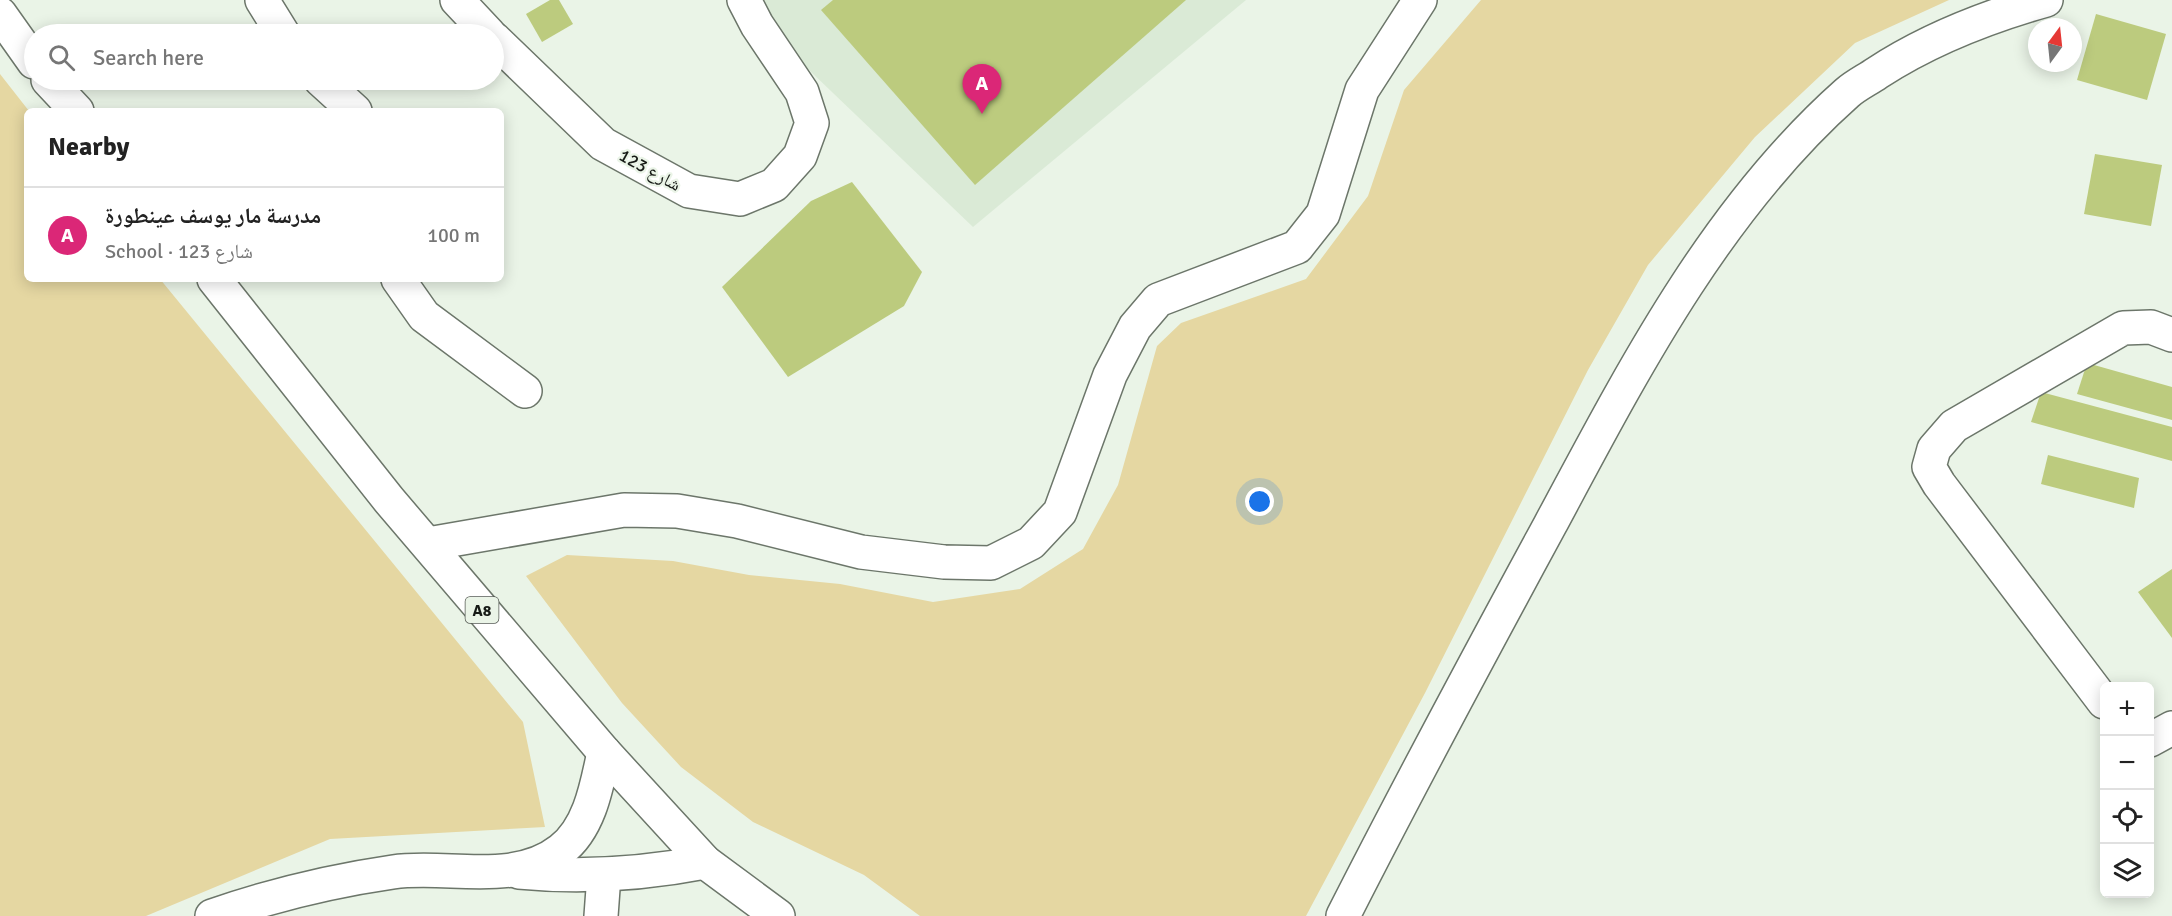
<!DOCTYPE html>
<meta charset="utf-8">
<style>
body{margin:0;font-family:Signika,"Noto Naskh Arabic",sans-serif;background:#f6f6f6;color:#222}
.controls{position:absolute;right:18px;bottom:18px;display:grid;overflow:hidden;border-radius:9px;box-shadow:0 3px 15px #0003}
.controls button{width:54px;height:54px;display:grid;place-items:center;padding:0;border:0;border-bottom:2px solid #e0e0e0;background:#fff;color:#222;font:30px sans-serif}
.compass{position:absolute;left:2028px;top:18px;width:54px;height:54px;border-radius:50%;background:#fff;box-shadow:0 3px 15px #0003;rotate:15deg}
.you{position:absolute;left:1260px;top:502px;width:21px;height:21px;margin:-15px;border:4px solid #fff;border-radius:50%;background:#1a73e8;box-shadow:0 0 0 9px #1a73e833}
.badge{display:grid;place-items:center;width:39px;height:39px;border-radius:50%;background:#db2777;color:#fff;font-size:20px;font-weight:700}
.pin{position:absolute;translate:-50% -50px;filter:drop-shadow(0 2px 3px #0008)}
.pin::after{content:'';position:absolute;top:32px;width:21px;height:18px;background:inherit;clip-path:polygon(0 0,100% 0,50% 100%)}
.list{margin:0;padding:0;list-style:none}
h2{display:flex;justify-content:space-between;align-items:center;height:78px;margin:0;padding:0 24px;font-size:26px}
h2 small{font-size:20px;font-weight:400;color:#767676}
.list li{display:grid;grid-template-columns:39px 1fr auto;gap:18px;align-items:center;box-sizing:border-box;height:96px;padding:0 24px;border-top:2px solid #e0e0e0}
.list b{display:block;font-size:22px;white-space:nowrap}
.list p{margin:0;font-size:20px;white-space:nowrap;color:#767676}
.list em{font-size:20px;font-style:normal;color:#767676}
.icon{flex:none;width:33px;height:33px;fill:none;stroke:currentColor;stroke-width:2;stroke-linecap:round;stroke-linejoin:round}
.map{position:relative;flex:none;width:2172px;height:916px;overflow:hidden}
.search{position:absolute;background:#fff;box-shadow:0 3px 15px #0003;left:24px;top:24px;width:480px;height:66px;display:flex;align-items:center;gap:15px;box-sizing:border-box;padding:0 21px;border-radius:33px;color:#767676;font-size:22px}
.panel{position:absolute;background:#fff;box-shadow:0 3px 15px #0003;left:24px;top:108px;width:480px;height:174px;border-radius:9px}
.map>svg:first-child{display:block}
.built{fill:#daead6}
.green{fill:#e5d7a2}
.building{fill:#bccb7e}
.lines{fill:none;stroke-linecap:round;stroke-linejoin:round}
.minor-casing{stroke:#6c766a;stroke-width:36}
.highway-casing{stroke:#6c766a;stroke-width:36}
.minor{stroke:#fff;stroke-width:33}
.highway{stroke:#fff;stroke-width:33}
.labels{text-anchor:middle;stroke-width:4.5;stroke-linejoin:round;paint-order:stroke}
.shield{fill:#eaf4e7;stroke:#565b55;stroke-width:1.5}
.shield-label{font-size:16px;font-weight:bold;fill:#161a16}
.street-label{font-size:18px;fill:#161a16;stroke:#eaf4e7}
</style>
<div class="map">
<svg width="2172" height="916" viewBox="0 0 2172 916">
<rect width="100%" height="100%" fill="#eaf4e7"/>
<polygon class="built" points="736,0 1246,0 973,227"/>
<g class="green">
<polygon points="1481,0 1949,0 1855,43 1755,137 1648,265 1588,370 1425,693 1306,916 920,916 864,875 753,822 681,767 622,703 526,576 567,555 673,561 749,575 840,584 933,602 1020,589 1083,549 1118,485 1157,346 1181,323 1306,279 1368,196 1404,90"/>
<polygon points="0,74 29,111 27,279 160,279 523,722 545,827 330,839 146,916 0,916"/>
</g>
<g class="building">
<polygon points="550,0 559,0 573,24 542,42 526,14"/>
<polygon points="833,0 1186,0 975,185 821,10"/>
<polygon points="2096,14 2166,34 2147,100 2077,80"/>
<polygon points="2095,154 2162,165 2151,226 2084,214"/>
<polygon points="852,182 922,272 904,306 788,377 722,287 811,201"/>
<polygon points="2087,363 2172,387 2172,420 2077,394"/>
<polygon points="2041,392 2172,427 2172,461 2031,422"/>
<polygon points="2048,455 2139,478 2134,508 2041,484"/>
<polygon points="2172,569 2172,638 2138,592"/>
</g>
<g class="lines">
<g class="minor-casing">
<g id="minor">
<polyline points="262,0 283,34"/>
<polyline points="457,0 489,34"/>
<polyline points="494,39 603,144 689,191 740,199 774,185 800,156 812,123 802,92 757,25 744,0"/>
<polyline points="321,80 355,111"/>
<polyline points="398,279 424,316 525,391"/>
<polyline points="428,544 624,510 677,511 737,521 861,552 944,562 991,563 1031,543 1060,512 1110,375 1135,327 1158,300 1297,247 1323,214 1362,90 1420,0"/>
<polyline points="2104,702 1939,484 1929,467 1934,449 1954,426 2123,328 2151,327 2172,335"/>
<polyline points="2150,740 2172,728"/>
<path d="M519,872C582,878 643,874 705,862"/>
<path d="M212,916C270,896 331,881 393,872C447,864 514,887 561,850C590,828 597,785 604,752"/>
<polyline points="601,916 604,875"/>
<path d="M1343,916C1410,784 1480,654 1550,525C1632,372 1715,210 1847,93C1856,85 1867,80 1877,73C1929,39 1986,17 2046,0"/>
</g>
</g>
<g class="highway-casing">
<g id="highway">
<polyline points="0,14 34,62"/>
<polyline points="48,80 77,111"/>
<polyline points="214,279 389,500 604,752 705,862 778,916"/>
</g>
</g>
<use href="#minor" class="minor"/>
<use href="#highway" class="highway"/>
</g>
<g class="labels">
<rect class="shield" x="465.5" y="597" width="33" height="26" rx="4.5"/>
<g class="shield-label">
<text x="482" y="616">A8</text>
</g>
<g class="street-label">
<text transform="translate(650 170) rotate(29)" y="6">شارع 123</text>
</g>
</g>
</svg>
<div class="controls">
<button>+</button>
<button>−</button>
<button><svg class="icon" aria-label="locate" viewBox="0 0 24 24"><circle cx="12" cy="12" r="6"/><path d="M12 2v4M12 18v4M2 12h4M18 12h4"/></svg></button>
<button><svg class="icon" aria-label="layers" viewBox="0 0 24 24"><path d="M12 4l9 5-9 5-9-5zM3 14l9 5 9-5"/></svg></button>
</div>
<svg class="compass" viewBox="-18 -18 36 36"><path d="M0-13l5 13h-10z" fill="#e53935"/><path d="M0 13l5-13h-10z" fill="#767676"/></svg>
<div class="you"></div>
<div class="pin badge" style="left:982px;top:114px">A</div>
<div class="search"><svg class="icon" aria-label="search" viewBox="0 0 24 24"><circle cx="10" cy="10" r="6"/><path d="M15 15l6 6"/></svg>Search here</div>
<section class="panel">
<h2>Nearby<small></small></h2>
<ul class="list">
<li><span class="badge">A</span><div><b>مدرسة مار يوسف عينطورة</b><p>School · شارع 123</p></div><em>100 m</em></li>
</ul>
</section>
</div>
